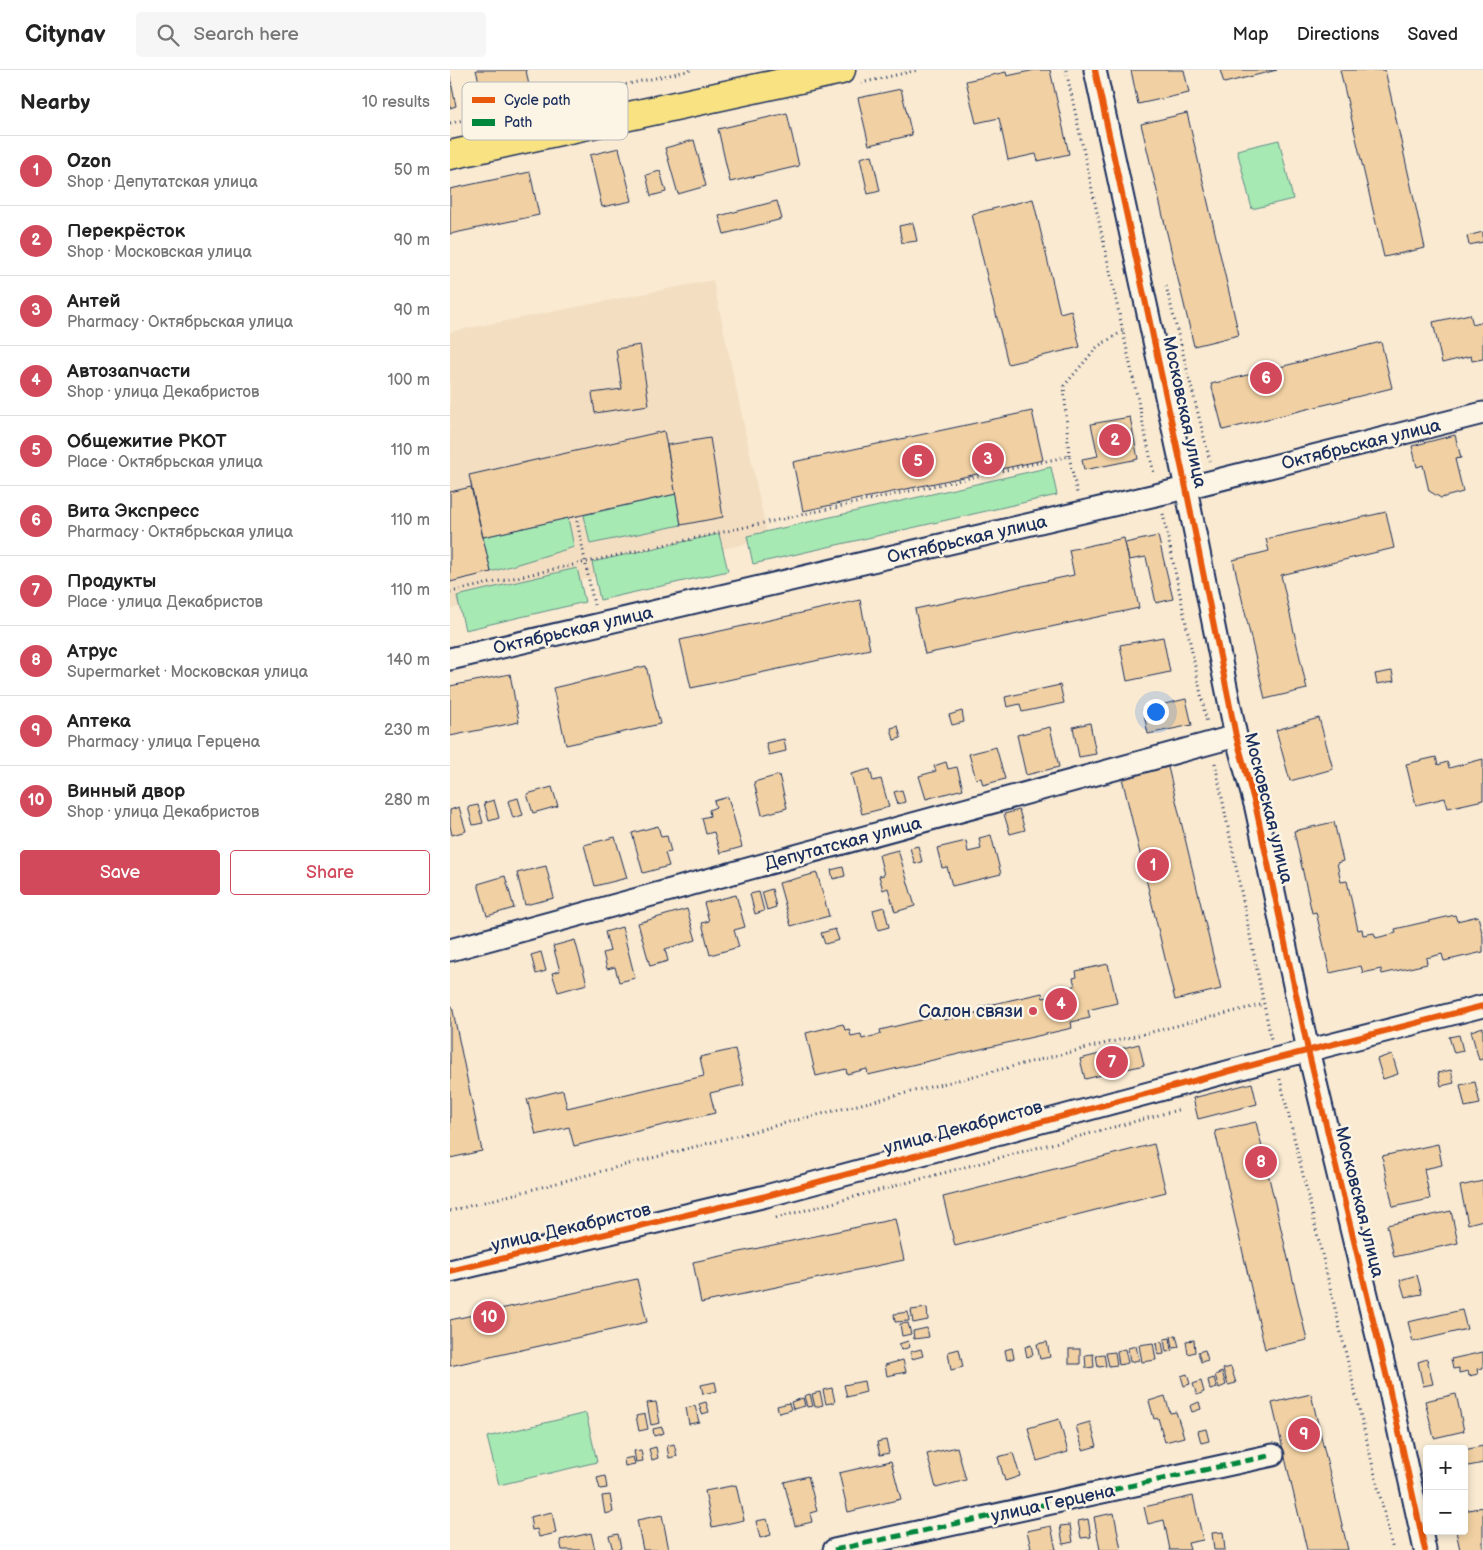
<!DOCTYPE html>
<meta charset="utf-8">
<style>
body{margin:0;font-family:"Balsamiq Sans",sans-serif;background:#f6f6f6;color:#222}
.controls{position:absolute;right:15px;bottom:15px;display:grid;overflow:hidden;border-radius:5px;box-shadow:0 2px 8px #0003}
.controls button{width:45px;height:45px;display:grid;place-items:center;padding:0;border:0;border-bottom:1px solid #e0e0e0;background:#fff;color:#222;font:25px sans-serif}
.you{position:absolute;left:705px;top:641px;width:18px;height:18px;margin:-12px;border:4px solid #fff;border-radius:50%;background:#1a73e8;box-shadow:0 0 0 8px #1a73e833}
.badge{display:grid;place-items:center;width:32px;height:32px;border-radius:50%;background:#d1495b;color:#fff;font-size:16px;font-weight:700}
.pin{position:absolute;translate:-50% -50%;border:2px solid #fff;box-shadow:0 1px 5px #0006}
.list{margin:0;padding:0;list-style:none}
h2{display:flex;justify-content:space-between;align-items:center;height:65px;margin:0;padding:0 20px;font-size:21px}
h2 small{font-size:16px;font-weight:400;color:#767676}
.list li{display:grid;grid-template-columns:32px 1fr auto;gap:15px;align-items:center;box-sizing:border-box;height:70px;padding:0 20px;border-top:1px solid #e0e0e0}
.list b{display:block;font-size:19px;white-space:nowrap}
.list p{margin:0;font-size:16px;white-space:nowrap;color:#767676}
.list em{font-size:16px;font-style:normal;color:#767676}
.actions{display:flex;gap:10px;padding:15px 20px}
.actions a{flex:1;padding:11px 0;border:1px solid #d1495b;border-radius:5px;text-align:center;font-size:18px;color:#d1495b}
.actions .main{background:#d1495b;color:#fff}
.icon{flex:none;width:28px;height:28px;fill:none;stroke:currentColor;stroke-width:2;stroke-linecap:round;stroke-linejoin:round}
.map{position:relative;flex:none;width:1033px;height:1480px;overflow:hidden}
header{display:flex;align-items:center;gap:30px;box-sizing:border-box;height:70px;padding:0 25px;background:#fff;border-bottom:1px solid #e0e0e0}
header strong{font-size:24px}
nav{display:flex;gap:28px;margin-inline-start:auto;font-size:18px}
.search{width:350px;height:45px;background:#f6f6f6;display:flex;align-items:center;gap:12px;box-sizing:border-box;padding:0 18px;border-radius:5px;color:#767676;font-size:19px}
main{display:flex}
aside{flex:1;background:#fff}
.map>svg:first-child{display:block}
.built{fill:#f3dec1}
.green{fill:#a7e9b2;stroke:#618c88}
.building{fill:#f1d1a3;stroke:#1b2f5e}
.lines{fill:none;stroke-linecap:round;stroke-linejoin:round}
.minor-casing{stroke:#1b2f5e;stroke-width:25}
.major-casing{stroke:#1b2f5e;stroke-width:31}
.path{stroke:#1b2f5e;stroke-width:3;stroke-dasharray:1 4;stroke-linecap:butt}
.minor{stroke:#fcf5e5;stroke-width:21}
.major{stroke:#f8e281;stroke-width:28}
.quiet{stroke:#00873e;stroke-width:5;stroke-dasharray:10 5;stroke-linecap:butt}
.cycleway-casing{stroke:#fcf5e5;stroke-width:9}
.cycleway{stroke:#e8590c;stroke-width:6}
.poi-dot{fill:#d1495b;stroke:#fcf5e5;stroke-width:2}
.labels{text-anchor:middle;stroke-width:5;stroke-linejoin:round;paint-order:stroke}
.street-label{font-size:18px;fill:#1b2f5e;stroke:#fcf5e5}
.poi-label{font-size:18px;fill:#1b2f5e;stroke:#fcf5e5;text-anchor:end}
.key{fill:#fcf5e5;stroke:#b8babc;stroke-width:1}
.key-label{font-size:14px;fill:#1b2f5e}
</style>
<header>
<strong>Citynav</strong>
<div class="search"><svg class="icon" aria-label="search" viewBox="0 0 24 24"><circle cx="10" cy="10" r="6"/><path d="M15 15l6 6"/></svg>Search here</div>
<nav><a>Map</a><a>Directions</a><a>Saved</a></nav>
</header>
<main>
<aside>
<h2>Nearby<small>10 results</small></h2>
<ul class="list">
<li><span class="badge">1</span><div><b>Ozon</b><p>Shop · Депутатская улица</p></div><em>50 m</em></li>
<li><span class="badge">2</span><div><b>Перекрёсток</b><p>Shop · Московская улица</p></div><em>90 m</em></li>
<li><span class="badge">3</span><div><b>Антей</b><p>Pharmacy · Октябрьская улица</p></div><em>90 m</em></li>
<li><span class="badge">4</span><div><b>Автозапчасти</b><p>Shop · улица Декабристов</p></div><em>100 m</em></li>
<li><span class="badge">5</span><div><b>Общежитие РКОТ</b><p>Place · Октябрьская улица</p></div><em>110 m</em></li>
<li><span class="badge">6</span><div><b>Вита Экспресс</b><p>Pharmacy · Октябрьская улица</p></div><em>110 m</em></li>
<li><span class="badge">7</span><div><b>Продукты</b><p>Place · улица Декабристов</p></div><em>110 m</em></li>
<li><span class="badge">8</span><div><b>Атрус</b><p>Supermarket · Московская улица</p></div><em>140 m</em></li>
<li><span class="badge">9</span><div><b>Аптека</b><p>Pharmacy · улица Герцена</p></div><em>230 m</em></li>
<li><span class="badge">10</span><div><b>Винный двор</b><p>Shop · улица Декабристов</p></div><em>280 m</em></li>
</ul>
<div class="actions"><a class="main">Save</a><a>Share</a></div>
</aside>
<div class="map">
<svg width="1033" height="1480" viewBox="0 0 1033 1480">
<rect width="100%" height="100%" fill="#f9ead1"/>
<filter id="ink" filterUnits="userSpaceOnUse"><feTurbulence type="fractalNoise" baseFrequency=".02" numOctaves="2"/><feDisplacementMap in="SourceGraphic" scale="10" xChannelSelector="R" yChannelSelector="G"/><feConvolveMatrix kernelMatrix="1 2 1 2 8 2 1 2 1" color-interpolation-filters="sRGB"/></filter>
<g filter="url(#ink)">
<polygon class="built" points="263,210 318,469 0,539 0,262"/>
<g class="green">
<polygon points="829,70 843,129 802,139 787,80"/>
<polygon points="601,397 607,425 303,494 297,466"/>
<polygon points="226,424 231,455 140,474 134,445"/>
<polygon points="118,448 124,477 41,502 33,467"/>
<polygon points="269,464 278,501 150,530 142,492"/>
<polygon points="127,498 135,532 15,560 7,526"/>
<polygon points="136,1343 147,1392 49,1415 37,1367"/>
</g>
<g class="building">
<polygon points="26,0 76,0 80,21 34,31"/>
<polygon points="585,0 600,0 619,84 588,91 586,84 558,90 549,48 526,53 516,11 556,2 557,6"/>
<polygon points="681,0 734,0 739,23 688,34"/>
<polygon points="770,0 827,0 774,13"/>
<polygon points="890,0 935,0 975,178 934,187"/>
<polygon points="0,7 6,36 0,38"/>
<polygon points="451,19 462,65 419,75 408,28"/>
<polygon points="337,43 349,96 280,112 268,59"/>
<polygon points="737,43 789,265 744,276 691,54"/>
<polygon points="244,70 256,116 228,124 215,78"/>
<polygon points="169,78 182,131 152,137 140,85"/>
<polygon points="422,85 430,121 418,124 410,88"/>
<polygon points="210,101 216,122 201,126 196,105"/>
<polygon points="80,102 89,145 0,164 0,119"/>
<polygon points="583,129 610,243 621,240 630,277 558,294 522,144"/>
<polygon points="327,131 332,149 274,164 269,146"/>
<polygon points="463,153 467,171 452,173 449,156"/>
<polygon points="1033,162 1033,172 1019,175 1017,166"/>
<polygon points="1020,244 1023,255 1033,252 1033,289 1022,291 1021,286 992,293 983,252"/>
<polygon points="931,272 942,318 773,360 761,314"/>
<polygon points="190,275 199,335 145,343 142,323 172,319 166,279"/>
<polygon points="582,341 593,390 353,441 343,392"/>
<polygon points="680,347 688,389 634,400 632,389 648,386 641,354"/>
<polygon points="214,361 226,424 33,467 19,405"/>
<polygon points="1005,365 1011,388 1005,389 1013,422 991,428 979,421 973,395 967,397 962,376"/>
<polygon points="260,368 273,447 231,455 217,375"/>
<polygon points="21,417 41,502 0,512 0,422"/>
<polygon points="936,442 944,478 831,505 857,619 815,629 783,490 819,481 816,469"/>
<polygon points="708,466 723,529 706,533 696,487 679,490 675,473"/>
<polygon points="674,468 689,538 475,584 465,539 624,505 619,480"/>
<polygon points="410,530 420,579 241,618 230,570"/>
<polygon points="713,567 720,602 677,611 670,575"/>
<polygon points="196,596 210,654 116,675 103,618"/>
<polygon points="942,601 944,611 927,614 925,604"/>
<polygon points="60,604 69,652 0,666 0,616"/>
<polygon points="610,615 614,633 572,642 570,634 557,637 555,627"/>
<polygon points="736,629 742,655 698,664 693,639"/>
<polygon points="512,641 514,652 502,655 499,645"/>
<polygon points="869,648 883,699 840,711 826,660"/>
<polygon points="640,653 646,684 629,687 623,657"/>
<polygon points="448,656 451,668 444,670 441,658"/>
<polygon points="600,657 609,697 576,705 567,665"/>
<polygon points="334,669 336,681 319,685 316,673"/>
<polygon points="546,677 555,709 533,715 531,708 526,709 519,684"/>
<polygon points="986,687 988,695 997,692 999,698 1033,689 1033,730 998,738 995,728 966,735 956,694"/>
<polygon points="496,692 498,699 507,697 513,719 476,729 469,706 486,701 484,696"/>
<polygon points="718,697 771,919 725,930 672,708"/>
<polygon points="420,699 423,711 431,709 439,737 412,744 401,704"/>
<polygon points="329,705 337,738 312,745 304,712"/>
<polygon points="102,717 108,736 83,743 77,724"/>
<polygon points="452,720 455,732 448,734 444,722"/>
<polygon points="278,727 292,777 270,783 264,762 256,764 252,748 260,746 259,740 266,737 264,731"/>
<polygon points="68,728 73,745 63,748 58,731"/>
<polygon points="44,730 49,748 39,751 34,733"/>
<polygon points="28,735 33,753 23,755 18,737"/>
<polygon points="9,737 16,761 2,765 0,756 0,740"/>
<polygon points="569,740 575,760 560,764 554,744"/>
<polygon points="884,752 893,791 887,793 891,812 897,811 908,860 912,859 913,865 924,863 926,868 946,863 945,859 1005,845 1007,851 1028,846 1033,867 1033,882 994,891 992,884 976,888 977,894 932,904 931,899 913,903 911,896 880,903 866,842 862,843 844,761"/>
<polygon points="208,756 211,767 217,766 221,782 215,783 219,796 193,803 182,763"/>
<polygon points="541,765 551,804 502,816 497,797 492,798 487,778 516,771 518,782 531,779 529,768"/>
<polygon points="165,767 177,808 145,816 134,775"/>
<polygon points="468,776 472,792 465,794 460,778"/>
<polygon points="448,780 465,836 445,842 438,818 433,820 429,806 434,805 429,785"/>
<polygon points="96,796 104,828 75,835 67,803"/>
<polygon points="393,797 395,806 383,809 381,800"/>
<polygon points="367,803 379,846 341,856 329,813"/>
<polygon points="55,806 64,838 37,846 28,814"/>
<polygon points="322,819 326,837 317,840 312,822"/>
<polygon points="309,822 314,841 305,844 300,824"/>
<polygon points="286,825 295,857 284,860 289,877 260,885 252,853 259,851 254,833"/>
<polygon points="434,837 439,857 428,860 423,840"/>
<polygon points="237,839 246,870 215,879 218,891 200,896 188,853"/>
<polygon points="172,857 185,908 169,912 165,897 157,899 153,883 160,881 155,862"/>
<polygon points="385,859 389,870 375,874 371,863"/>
<polygon points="125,870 137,914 108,922 102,903 110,901 103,876"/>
<polygon points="91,882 96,901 86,904 81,885"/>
<polygon points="658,894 667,933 638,940 640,948 621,952 622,958 418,1005 417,999 397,1004 396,999 366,1006 356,963 393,954 395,960 399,959 401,966 411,964 412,969 431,964 430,960 492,945 494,950 532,942 530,937 592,923 593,928 614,924 613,919 625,916 623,908 627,907 626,901"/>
<polygon points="0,936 2,936 32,1081 0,1088"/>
<polygon points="1033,957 1033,989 1029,990 1021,961"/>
<polygon points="1009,965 1013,981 1004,983 999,967"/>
<polygon points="689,974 694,995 635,1009 630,989"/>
<polygon points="285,979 294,1015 260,1023 265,1043 124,1076 119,1057 86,1065 77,1029 113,1020 117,1038 254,1006 250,987"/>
<polygon points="942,984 948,1004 933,1009 927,989"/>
<polygon points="1001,1000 1004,1013 991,1016 988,1003"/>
<polygon points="1025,1012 1030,1034 1015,1037 1010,1015"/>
<polygon points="802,1013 807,1034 748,1049 743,1028"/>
<polygon points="806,1052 857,1270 815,1279 765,1061"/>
<polygon points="704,1074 716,1122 505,1176 493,1127"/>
<polygon points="988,1074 992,1095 974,1099 980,1129 943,1137 932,1086"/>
<polygon points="1033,1111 1033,1150 1018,1154 1010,1116"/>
<polygon points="1001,1141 1008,1173 944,1187 937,1155"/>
<polygon points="445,1149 454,1190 251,1233 243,1192"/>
<polygon points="967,1205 972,1224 955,1227 950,1210"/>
<polygon points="187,1209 197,1252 0,1296 0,1250"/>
<polygon points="477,1238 478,1250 463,1253 461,1240"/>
<polygon points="1012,1240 1017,1259 963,1272 958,1252"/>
<polygon points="458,1242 459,1251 445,1252 444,1244"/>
<polygon points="458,1253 461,1264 452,1266 450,1254"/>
<polygon points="477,1258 479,1267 464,1269 463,1261"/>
<polygon points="726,1265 729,1277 723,1278 721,1266"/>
<polygon points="720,1268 722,1281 716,1282 714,1269"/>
<polygon points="744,1270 745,1282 738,1284 736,1271"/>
<polygon points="458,1271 460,1277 451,1280 449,1274"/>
<polygon points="597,1272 600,1287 590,1289 587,1274"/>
<polygon points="712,1272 714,1284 708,1285 706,1273"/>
<polygon points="703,1273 706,1290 692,1292 689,1275"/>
<polygon points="581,1275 583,1285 577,1287 575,1277"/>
<polygon points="686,1276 689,1290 680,1292 678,1278"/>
<polygon points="562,1278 564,1288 557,1290 555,1280"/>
<polygon points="471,1279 473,1286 462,1289 460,1282"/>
<polygon points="509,1279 513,1297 501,1300 498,1282"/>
<rect x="619" y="1279" width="11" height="15"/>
<polygon points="675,1279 678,1293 669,1295 667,1281"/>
<polygon points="755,1280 758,1290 751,1292 748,1282"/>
<polygon points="665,1282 667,1295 659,1296 656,1283"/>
<polygon points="1033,1282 1033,1298 1027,1299 1028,1304 1019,1306 1018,1301 1009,1303 1009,1298 1003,1299 1001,1289"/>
<polygon points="643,1284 644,1297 636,1298 635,1285"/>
<polygon points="654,1284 656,1296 648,1297 646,1285"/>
<polygon points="977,1289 983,1314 973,1316 968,1292"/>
<polygon points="453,1290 456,1302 437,1306 435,1295"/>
<polygon points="781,1297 786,1313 778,1315 773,1299"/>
<polygon points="772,1302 776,1315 769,1318 765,1305"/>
<polygon points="737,1304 740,1314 734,1316 731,1306"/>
<polygon points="764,1308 767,1318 760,1320 758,1310"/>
<polygon points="414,1311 416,1322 397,1327 394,1315"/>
<polygon points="751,1311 754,1322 747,1325 743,1314"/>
<polygon points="265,1312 267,1321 253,1324 251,1315"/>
<polygon points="382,1318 385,1332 376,1334 373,1320"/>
<polygon points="370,1322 373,1335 365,1337 362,1324"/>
<polygon points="360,1324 363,1336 357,1337 354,1326"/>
<polygon points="861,1324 898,1480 857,1480 822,1333"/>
<polygon points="1006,1324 1014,1361 984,1368 975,1331"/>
<polygon points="715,1326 720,1343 726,1342 734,1367 715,1372 708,1348 704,1349 699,1331"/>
<polygon points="353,1328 355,1336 343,1339 341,1332"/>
<polygon points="206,1332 210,1353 201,1355 197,1333"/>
<polygon points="256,1332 259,1342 252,1344 249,1334"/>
<polygon points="749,1332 751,1339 742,1342 740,1336"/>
<polygon points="339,1333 341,1340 329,1343 327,1336"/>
<polygon points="245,1336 249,1352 239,1354 236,1338"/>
<polygon points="195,1344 198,1359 189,1361 186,1346"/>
<polygon points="609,1349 618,1382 587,1391 578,1358"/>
<polygon points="640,1352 647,1376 633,1380 626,1356"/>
<polygon points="212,1357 214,1363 204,1366 203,1359"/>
<polygon points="756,1359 759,1371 751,1373 748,1361"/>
<polygon points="436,1370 439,1383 430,1385 427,1372"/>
<polygon points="224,1374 227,1386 219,1388 217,1376"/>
<polygon points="1033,1376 1033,1393 1014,1397 1014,1380"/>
<polygon points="206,1377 208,1388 202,1390 199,1379"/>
<polygon points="507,1377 516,1410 486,1418 477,1384"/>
<polygon points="191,1380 193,1391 186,1392 184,1381"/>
<polygon points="563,1383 570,1406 555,1411 548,1387"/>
<polygon points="183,1387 185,1394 175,1396 174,1389"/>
<polygon points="441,1391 451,1429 398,1442 389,1403"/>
<polygon points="155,1406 157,1418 150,1419 147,1408"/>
<polygon points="358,1406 367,1441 360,1443 362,1452 345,1456 334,1412"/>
<polygon points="286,1415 294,1450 262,1457 255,1421"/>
<polygon points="160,1425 163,1442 155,1444 152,1426"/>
<polygon points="743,1426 753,1470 738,1473 740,1480 720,1480 714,1450 698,1454 694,1437"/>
<polygon points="1033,1437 1033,1480 1010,1480 1006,1461 1014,1461 1014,1441"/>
<polygon points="102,1442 106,1463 89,1467 87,1459 82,1460 80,1447"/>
<polygon points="664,1443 671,1480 650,1480 644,1447"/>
<polygon points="212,1445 219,1480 193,1480 187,1450"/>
<polygon points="317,1449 321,1465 310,1468 306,1451"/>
<polygon points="638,1449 641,1467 631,1468 628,1451"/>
<polygon points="620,1455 623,1472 613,1474 610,1456"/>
<polygon points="601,1456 606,1480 574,1480 581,1478 577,1461"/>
<polygon points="773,1462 775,1480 764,1480 762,1463"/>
<polygon points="141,1463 145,1480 112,1480 110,1470"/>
<polygon points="168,1464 171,1478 163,1480 159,1466"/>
</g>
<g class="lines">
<g class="minor-casing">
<g id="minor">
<polyline points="645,0 736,418 786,666 806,738 858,980 937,1308 975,1480"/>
<polyline points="0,589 736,418 1033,343"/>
<polyline points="0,880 786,666"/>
<polyline points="0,1201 316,1126 825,989 1033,936"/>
<polyline points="384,1480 823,1385"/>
</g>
</g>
<g class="major-casing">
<polyline id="major" points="0,85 391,0"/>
</g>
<g class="path">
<polyline points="616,0 704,404"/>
<polyline points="411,13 468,0"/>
<polyline points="0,53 242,0"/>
<polyline points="716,216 760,391"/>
<polyline points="619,386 614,316 647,277 673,261"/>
<polyline points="713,444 757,653"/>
<polyline points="126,446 144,535"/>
<polyline points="0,522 619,386 627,423"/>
<polyline points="765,693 821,969"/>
<polyline points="830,1009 943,1480"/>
<polyline points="0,1141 343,1051 814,934"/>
<polyline points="326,1148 731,1039"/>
</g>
<use href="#minor" class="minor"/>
<use href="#major" class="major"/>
<polyline class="quiet" points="384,1480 823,1385"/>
<g class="cycleway-casing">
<g id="cycleway">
<polyline points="645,0 736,418 786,666 806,738 858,980 937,1308 975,1480"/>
<polyline points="0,1201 316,1126 825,989 1033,936"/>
</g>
</g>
<use href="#cycleway" class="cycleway"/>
</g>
</g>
<circle class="poi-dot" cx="583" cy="941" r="5"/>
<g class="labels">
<g class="street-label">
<text transform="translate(735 342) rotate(78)" y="6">Московская улица</text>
<text transform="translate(911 374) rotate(-14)" y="6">Октябрьская улица</text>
<text transform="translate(517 469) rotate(-13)" y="6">Октябрьская улица</text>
<text transform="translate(123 560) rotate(-13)" y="6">Октябрьская улица</text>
<text transform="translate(819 738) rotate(76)" y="6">Московская улица</text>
<text transform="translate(393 773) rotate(-15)" y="6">Депутатская улица</text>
<text transform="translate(513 1057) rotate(-15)" y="6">улица Декабристов</text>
<text transform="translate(910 1132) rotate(76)" y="6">Московская улица</text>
<text transform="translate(121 1157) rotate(-13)" y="6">улица Декабристов</text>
<text transform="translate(603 1433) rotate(-12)" y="6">улица Герцена</text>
</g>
<g class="poi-label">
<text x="573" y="947">Салон связи</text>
</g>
</g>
<rect x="12" y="12" width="166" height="58" rx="8" class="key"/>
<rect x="22" y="27" width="23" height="6" fill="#e8590c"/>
<rect x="22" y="49" width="23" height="7" fill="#00873e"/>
<g class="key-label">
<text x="54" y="35">Cycle path</text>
<text x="54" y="57">Path</text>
</g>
</svg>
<div class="controls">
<button>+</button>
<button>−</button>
</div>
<div class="you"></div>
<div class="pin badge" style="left:703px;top:795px">1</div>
<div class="pin badge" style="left:665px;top:370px">2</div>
<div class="pin badge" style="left:538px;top:389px">3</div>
<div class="pin badge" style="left:611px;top:934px">4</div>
<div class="pin badge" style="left:468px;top:391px">5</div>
<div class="pin badge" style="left:816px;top:308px">6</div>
<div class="pin badge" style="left:662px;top:992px">7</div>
<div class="pin badge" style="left:811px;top:1092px">8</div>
<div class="pin badge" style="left:854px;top:1364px">9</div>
<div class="pin badge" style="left:39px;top:1247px">10</div>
</div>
</main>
